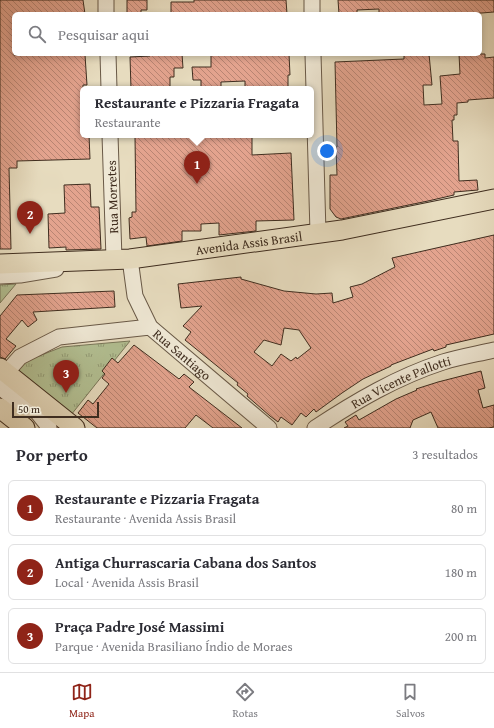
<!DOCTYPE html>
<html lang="pt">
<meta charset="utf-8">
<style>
body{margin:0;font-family:"Gentium Book Plus",serif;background:#f7f7f7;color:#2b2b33}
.scale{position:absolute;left:12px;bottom:10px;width:87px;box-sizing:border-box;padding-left:4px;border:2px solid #3f2d1f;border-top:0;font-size:11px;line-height:14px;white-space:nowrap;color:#3f2d1f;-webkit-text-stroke:3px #efe8d5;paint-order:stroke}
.you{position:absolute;left:327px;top:151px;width:14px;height:14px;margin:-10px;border:3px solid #fff;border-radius:50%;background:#1a73e8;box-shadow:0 0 0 6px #1a73e833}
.badge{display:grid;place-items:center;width:26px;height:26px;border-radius:50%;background:#8f2418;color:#fff;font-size:13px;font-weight:700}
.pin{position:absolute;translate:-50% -33px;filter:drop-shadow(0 1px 2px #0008)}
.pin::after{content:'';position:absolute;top:21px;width:14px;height:12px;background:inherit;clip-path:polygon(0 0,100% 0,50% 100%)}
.popup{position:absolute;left:80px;top:86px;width:234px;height:52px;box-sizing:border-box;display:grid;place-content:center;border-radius:6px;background:#fff;filter:drop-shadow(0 1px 3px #0005);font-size:13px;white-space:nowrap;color:#7c7c81}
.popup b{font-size:15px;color:#2b2b33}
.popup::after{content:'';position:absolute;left:50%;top:100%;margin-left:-8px;border:8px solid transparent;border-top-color:#fff}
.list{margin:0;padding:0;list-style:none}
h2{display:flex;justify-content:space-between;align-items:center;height:52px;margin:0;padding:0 16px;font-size:17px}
h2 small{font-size:13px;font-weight:400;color:#7c7c81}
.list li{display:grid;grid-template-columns:26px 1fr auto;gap:12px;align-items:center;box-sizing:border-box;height:56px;margin:0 8px 8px;padding:0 8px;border:1px solid #e1e1e2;border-radius:6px}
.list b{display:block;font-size:15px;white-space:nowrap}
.list p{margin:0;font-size:13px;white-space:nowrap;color:#7c7c81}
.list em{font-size:13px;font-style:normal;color:#7c7c81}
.icon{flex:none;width:22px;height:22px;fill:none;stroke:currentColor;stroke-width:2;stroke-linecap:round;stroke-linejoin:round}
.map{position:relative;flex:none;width:494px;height:428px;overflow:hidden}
.search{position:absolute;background:#fff;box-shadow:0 2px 6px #0003;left:12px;right:12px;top:12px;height:44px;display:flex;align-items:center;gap:10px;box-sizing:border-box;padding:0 14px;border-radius:6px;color:#7c7c81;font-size:15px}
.sheet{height:244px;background:#fff}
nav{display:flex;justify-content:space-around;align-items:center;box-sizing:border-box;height:56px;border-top:1px solid #e1e1e2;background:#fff;font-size:11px;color:#7c7c81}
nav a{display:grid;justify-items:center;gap:2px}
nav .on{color:#8f2418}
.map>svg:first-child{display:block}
.grass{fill:url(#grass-tufts);stroke:#79775a}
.building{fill:url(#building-back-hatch);stroke:#3f2d1f;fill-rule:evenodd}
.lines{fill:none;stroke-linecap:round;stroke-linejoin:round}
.minor-casing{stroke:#695947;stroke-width:17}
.major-casing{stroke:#3f2d1f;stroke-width:21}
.minor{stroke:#efe8d5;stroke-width:15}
.major{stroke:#e7dcbf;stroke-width:19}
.labels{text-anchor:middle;stroke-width:3;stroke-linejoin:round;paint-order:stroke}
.street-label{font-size:13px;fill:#3f2d1f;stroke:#efe8d5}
</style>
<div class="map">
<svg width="494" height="428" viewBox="0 0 494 428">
<defs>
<pattern id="grass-tufts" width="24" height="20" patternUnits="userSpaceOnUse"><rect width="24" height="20" fill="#b3c194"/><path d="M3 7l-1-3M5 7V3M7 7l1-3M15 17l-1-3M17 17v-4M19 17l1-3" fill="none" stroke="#939d78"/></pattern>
<pattern id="building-back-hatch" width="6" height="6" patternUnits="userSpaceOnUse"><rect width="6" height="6" fill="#e3a38e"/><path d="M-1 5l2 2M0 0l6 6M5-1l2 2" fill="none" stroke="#b98573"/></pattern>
</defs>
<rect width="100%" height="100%" fill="#e7dcbf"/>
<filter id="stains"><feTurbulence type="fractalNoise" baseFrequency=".005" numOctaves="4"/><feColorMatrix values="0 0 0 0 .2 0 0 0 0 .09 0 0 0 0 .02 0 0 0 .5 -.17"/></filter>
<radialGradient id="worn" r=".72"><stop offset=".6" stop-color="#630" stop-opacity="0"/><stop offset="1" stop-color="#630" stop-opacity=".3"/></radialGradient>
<g class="grass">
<polygon points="16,284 0,303 0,285"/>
<polygon points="130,341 71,415 16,372 26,361 62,347"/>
</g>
<g class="building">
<polygon points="0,0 83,0 85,14 14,14 14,55 84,54 85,55 87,85 83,85 83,135 89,135 90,159 17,161 17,168 9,168 11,249 0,249"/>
<polygon points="127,0 147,0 147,10 141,10 141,14 127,14"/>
<polygon points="194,0 286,0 287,14 171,14 171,2 194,2"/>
<polygon points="338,0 494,0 494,12 469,14 379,14 379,9 357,10 357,14 339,14"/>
<polygon points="150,54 182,54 183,68 174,68 174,77 170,77 170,89 131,89 130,57 150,56"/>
<polygon points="211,54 289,54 290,75 288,75 288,89 245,89 245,81 221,82 221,89 201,89 201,80 193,80 192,67 211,67"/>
<polygon points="404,54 429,54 432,85 423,85 424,105 442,104 440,76 460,74 459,54 485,54 485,58 494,57 494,98 468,100 468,102 457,103 457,115 454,115 454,120 452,120 453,141 458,141 459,181 477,180 478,190 454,192 454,195 428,201 341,219 336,217 330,209 330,175 337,175 336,147 337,147 335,62 404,59"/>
<polygon points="172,135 189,135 189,136 252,135 252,155 291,153 294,220 256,221 256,231 219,235 219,223 201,224 201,231 182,231 182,241 147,246 146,237 130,239 129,218 132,217 132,212 136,212 135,137 172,136"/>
<polygon points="90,184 91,207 99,207 101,249 66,250 66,247 49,248 48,214 65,213 64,185"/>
<path d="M494,235V334L446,345V347L434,351L433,349L391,365V366L363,379L342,393L316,412L314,409L306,417L301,413L292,425L281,417L278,422L270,416L247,396L248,394L237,385L238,383L185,340L191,332L183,326L202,306L181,308L178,284L241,277V279L284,291L316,294L332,293L333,303L353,297L350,287L362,284L395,267L392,258ZM284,328L299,330L311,348L297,359L296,357L291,361L281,354L272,366L254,352L264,340L281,345Z"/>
<polygon points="114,291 115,307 33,312 37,320 28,327 22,320 6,339 16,346 5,359 0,357 0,316 17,295"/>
<polygon points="134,345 179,379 184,374 194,382 189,387 242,428 213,428 196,415 185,428 97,428 78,413 88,400 93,404 109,384 102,378 105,374 102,371 112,358 118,363"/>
<polygon points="481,371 485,388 478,390 483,408 494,405 494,427 488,428 438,428 431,412 413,420 410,428 344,428 348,426 345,422 356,415 359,420 396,399 417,390 416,389 438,382"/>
</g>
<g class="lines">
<g class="minor-casing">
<g id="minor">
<polyline points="106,0 106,14"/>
<polyline points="312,0 312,14"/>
<polyline points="108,54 109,89"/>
<polyline points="313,54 318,233"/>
<path id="s1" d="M130,259L135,296L150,327L269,428"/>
<polyline points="104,261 114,259 110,135"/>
<polyline points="0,276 20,275 56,269"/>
<polyline points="0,387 28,410"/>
<polyline points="49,427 6,373 20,357 59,337 150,327"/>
<path id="s2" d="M315,428C356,401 397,377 443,362C459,357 477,354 494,350"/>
</g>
</g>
<g class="major-casing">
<g id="major">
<path id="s3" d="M0,264L130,259L342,230L494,199"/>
<polyline points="0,368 75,428"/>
<polyline points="0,408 25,428"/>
</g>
</g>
<use href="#minor" class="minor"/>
<use href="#major" class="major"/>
</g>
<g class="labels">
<g class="street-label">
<text transform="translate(112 197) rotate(-92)" y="5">Rua Morretes</text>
<text dy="5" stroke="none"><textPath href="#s3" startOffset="250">Avenida Assis Brasil</textPath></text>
<text dy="5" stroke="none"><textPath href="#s1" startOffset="114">Rua Santiago</textPath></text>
<text dy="5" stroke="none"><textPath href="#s2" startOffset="98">Rua Vicente Pallotti</textPath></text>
</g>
</g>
<rect width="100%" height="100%" filter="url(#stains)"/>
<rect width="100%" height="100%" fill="url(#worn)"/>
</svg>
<div class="scale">50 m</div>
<div class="you"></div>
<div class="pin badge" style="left:197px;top:184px">1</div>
<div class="popup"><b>Restaurante e Pizzaria Fragata</b>Restaurante</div>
<div class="pin badge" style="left:30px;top:234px">2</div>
<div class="pin badge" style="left:66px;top:393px">3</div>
<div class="search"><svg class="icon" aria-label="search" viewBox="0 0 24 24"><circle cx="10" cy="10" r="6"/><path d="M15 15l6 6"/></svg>Pesquisar aqui</div>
</div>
<section class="sheet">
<h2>Por perto<small>3 resultados</small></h2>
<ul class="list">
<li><span class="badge">1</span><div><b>Restaurante e Pizzaria Fragata</b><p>Restaurante · Avenida Assis Brasil</p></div><em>80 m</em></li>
<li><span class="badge">2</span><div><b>Antiga Churrascaria Cabana dos Santos</b><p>Local · Avenida Assis Brasil</p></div><em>180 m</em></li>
<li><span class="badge">3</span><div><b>Praça Padre José Massimi</b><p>Parque · Avenida Brasiliano Índio de Moraes</p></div><em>200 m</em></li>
</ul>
</section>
<nav>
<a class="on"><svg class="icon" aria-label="map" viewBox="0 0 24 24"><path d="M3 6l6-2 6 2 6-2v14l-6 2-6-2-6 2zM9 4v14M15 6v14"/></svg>Mapa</a>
<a><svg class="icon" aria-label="directions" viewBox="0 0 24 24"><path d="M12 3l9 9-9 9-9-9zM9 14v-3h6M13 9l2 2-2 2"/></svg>Rotas</a>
<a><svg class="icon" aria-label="saved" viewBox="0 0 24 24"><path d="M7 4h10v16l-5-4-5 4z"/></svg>Salvos</a>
</nav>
